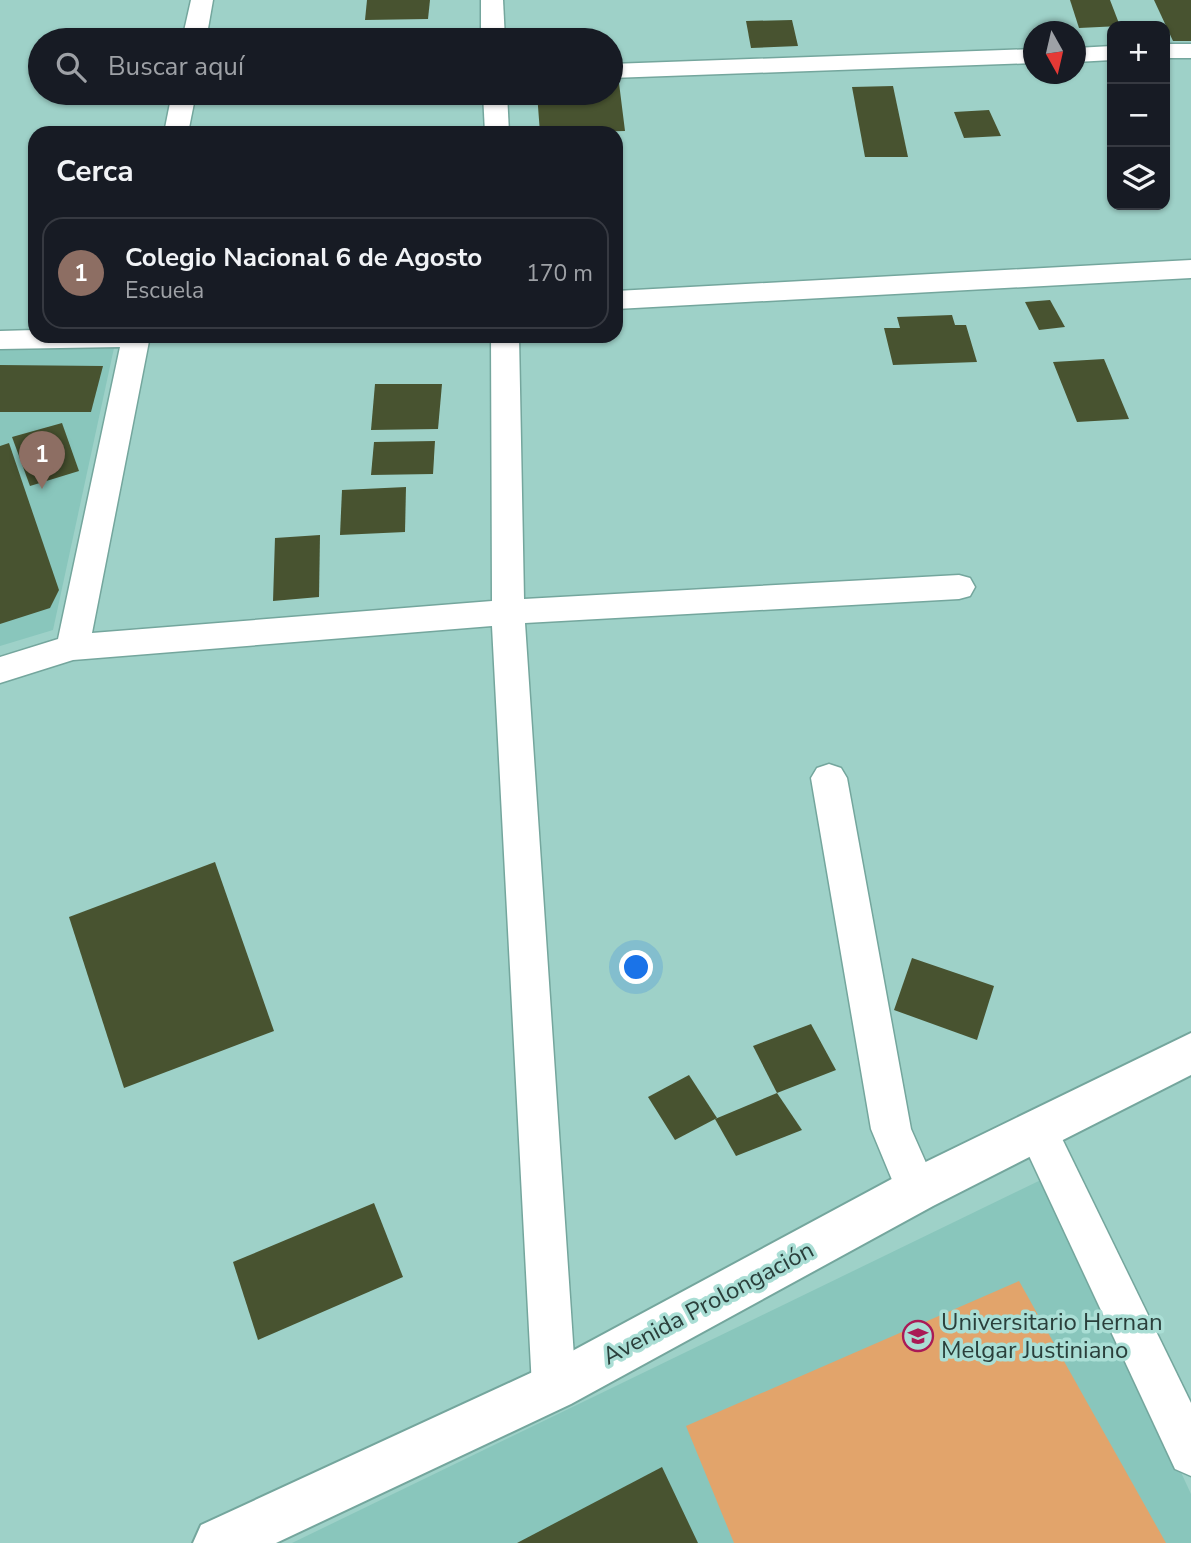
<!DOCTYPE html>
<html lang="es">
<meta charset="utf-8">
<style>
body{margin:0;font-family:"Nunito Sans",sans-serif;background:#20242c;color:#f1f3f6}
.controls{position:absolute;right:21px;top:21px;display:grid;overflow:hidden;border-radius:14px;box-shadow:0 2px 5px #0004}
.controls button{width:63px;height:63px;display:grid;place-items:center;padding:0;border:0;border-bottom:2px solid #363941;background:#171b24;color:#f1f3f6;font:35px sans-serif}
.compass{position:absolute;left:1023px;top:21px;width:63px;height:63px;border-radius:50%;background:#171b24;box-shadow:0 2px 5px #0004;rotate:172deg}
.you{position:absolute;left:637px;top:968px;width:24px;height:24px;margin:-18px;border:5px solid #fff;border-radius:50%;background:#1a73e8;box-shadow:0 0 0 10px #1a73e833}
.badge{display:grid;place-items:center;width:46px;height:46px;border-radius:50%;background:#d191ae;color:#fff;font-size:23px;font-weight:700}
.pin{position:absolute;translate:-50% -58px;filter:drop-shadow(0 2px 4px #0008)}
.pin::after{content:'';position:absolute;top:37px;width:24px;height:21px;background:inherit;clip-path:polygon(0 0,100% 0,50% 100%)}
.list{margin:0;padding:0;list-style:none}
h2{display:flex;justify-content:space-between;align-items:center;height:91px;margin:0;padding:0 28px;font-size:30px}
h2 small{font-size:23px;font-weight:400;color:#9ea1a6}
.list li{display:grid;grid-template-columns:46px 1fr auto;gap:21px;align-items:center;box-sizing:border-box;height:112px;margin:0 14px 14px;padding:0 14px;border:2px solid #363941;border-radius:21px}
.list b{display:block;font-size:26px;white-space:nowrap}
.list p{margin:0;font-size:23px;white-space:nowrap;color:#9ea1a6}
.list em{font-size:23px;font-style:normal;color:#9ea1a6}
.icon{flex:none;width:38px;height:38px;fill:none;stroke:currentColor;stroke-width:2;stroke-linecap:round;stroke-linejoin:round}
.map{position:relative;flex:none;width:1191px;height:1543px;overflow:hidden}
.search{position:absolute;background:#171b24;box-shadow:0 2px 5px #0004;left:28px;top:28px;width:595px;height:77px;display:flex;align-items:center;gap:18px;box-sizing:border-box;padding:0 24px;border-radius:38px;color:#9ea1a6;font-size:26px}
.panel{position:absolute;background:#171b24;box-shadow:0 2px 5px #0004;left:28px;top:126px;width:595px;height:217px;border-radius:21px}
.map>svg:first-child{display:block}
.built{fill:#89c6bc}
.green{fill:#e2a46b}
.building{fill:#485330}
.lines{fill:none;stroke-linecap:round;stroke-linejoin:round}
.minor-casing{stroke:#74a69d;stroke-width:3}
.tertiary-casing{stroke:#74a69d;stroke-width:4}
.minor{fill:#fff;fill-rule:evenodd}
.tertiary{fill:#fff;fill-rule:evenodd}
.labels{text-anchor:middle;stroke-width:7;stroke-linejoin:round;paint-order:stroke}
.near-street-label{font-size:24px;fill:#2a3f3b;stroke:#aaded5}
.near-poi-label{font-size:24px;fill:#2a3f3b;stroke:#aaded5;text-anchor:start}
</style>
<div class="map">
<svg width="1191" height="1543" viewBox="0 0 1191 1543">
<rect width="100%" height="100%" fill="#9ed1c8"/>
<g class="built">
<polygon points="0,348 114,348 53,630 0,646"/>
<polygon points="1045,1178 1191,1494 1191,1543 292,1543"/>
</g>
<polygon class="green" points="1019,1281 1166,1543 734,1543 686,1426"/>
<g class="building">
<polygon points="367,0 430,0 428,19 365,20"/>
<polygon points="1070,0 1110,0 1120,26 1079,28"/>
<polygon points="1154,0 1191,0 1191,41 1173,41"/>
<polygon points="792,20 798,46 751,48 746,21"/>
<polygon points="611,83 619,83 625,131 540,133 537,93 611,93"/>
<polygon points="893,86 908,157 865,157 852,87"/>
<polygon points="989,110 1001,136 964,138 954,112"/>
<polygon points="1050,300 1065,327 1039,330 1025,302"/>
<polygon points="952,315 955,325 966,325 977,362 893,365 884,328 900,328 897,317"/>
<polygon points="1104,359 1129,419 1077,422 1053,362"/>
<polygon points="0,365 103,366 91,412 0,412"/>
<polygon points="375,384 442,384 438,429 371,430"/>
<polygon points="62,423 79,471 30,486 12,437"/>
<polygon points="435,441 433,474 371,475 374,442"/>
<polygon points="9,443 59,590 50,608 0,624 0,446"/>
<polygon points="406,487 405,532 340,535 342,490"/>
<polygon points="320,535 319,597 273,601 275,538"/>
<polygon points="215,862 274,1031 124,1088 69,917"/>
<polygon points="912,958 994,986 977,1040 894,1010"/>
<polygon points="811,1024 836,1070 777,1093 753,1046"/>
<polygon points="689,1075 717,1118 675,1140 648,1097"/>
<polygon points="777,1093 802,1130 736,1156 715,1119"/>
<polygon points="374,1203 403,1277 258,1340 233,1262"/>
<polygon points="662,1467 698,1543 517,1543"/>
</g>
<g class="lines">
<g class="minor-casing">
<g id="minor">
<polygon points="191,0 213,0 206,40 182,40"/>
<polygon points="481,0 503,0 505,40 481,40"/>
<rect x="1165" y="44" width="26" height="14"/>
<polygon points="1112,46 1112,60 1076,62 1076,48"/>
<polygon points="1034,49 1034,63 611,78 611,64"/>
<polygon points="172,93 196,93 188,133 164,133"/>
<polygon points="483,93 507,93 509,133 485,133"/>
<polygon points="1191,260 1191,278 616,309 616,291"/>
<polygon points="35,330 35,336 150,336 92,633 492,601 491,336 519,336 524,599 959,575 970,578 975,587 970,596 959,599 525,623 576,1387 570,1403 554,1409 538,1403 532,1387 492,626 73,660 0,683 0,657 58,639 120,347 0,349 0,331"/>
<polygon points="829,764 841,768 847,778 911,1129 938,1190 932,1204 917,1210 902,1204 871,1129 811,778 817,768"/>
<polygon points="1037,1111 1051,1116 1191,1403 1191,1476 1175,1469 1017,1130 1023,1116"/>
</g>
</g>
<g class="tertiary-casing">
<polygon id="tertiary" points="1191,1033 1191,1075 933,1206 571,1404 276,1543 193,1543 201,1525 537,1370 901,1174"/>
</g>
<use href="#minor" class="minor"/>
<use href="#tertiary" class="tertiary"/>
</g>
<defs>
<g id="university-ring" transform="scale(1.575)"><circle r="9.5" fill="#aaded5" stroke="#aa1a56" stroke-width="1.5"/><path d="M0-5L7-2L0 1L-7-2ZM-4 1L0 2.5L4 1V4Q0 6-4 4Z" fill="#aa1a56"/></g>
</defs>
<g fill-rule="evenodd">
<use href="#university-ring" x="918" y="1336"/>
</g>
<g class="labels">
<g class="near-street-label">
<text transform="translate(708 1303) rotate(-28)" y="8">Avenida Prolongación</text>
</g>
<g class="near-poi-label">
<text x="941" y="1330">Universitario Hernan<tspan x="941" dy="28">Melgar Justiniano</tspan></text>
</g>
</g>
</svg>
<div class="controls">
<button>+</button>
<button>−</button>
<button><svg class="icon" aria-label="layers" viewBox="0 0 24 24"><path d="M12 4l9 5-9 5-9-5zM3 14l9 5 9-5"/></svg></button>
</div>
<svg class="compass" viewBox="-18 -18 36 36"><path d="M0-13l5 13h-10z" fill="#e53935"/><path d="M0 13l5-13h-10z" fill="#9ea1a6"/></svg>
<div class="you"></div>
<div class="pin badge" style="left:42px;top:489px;background:#8d6e63">1</div>
<div class="search"><svg class="icon" aria-label="search" viewBox="0 0 24 24"><circle cx="10" cy="10" r="6"/><path d="M15 15l6 6"/></svg>Buscar aquí</div>
<section class="panel">
<h2>Cerca<small></small></h2>
<ul class="list">
<li><span class="badge" style="background:#8d6e63">1</span><div><b>Colegio Nacional 6 de Agosto</b><p>Escuela</p></div><em>170 m</em></li>
</ul>
</section>
</div>
